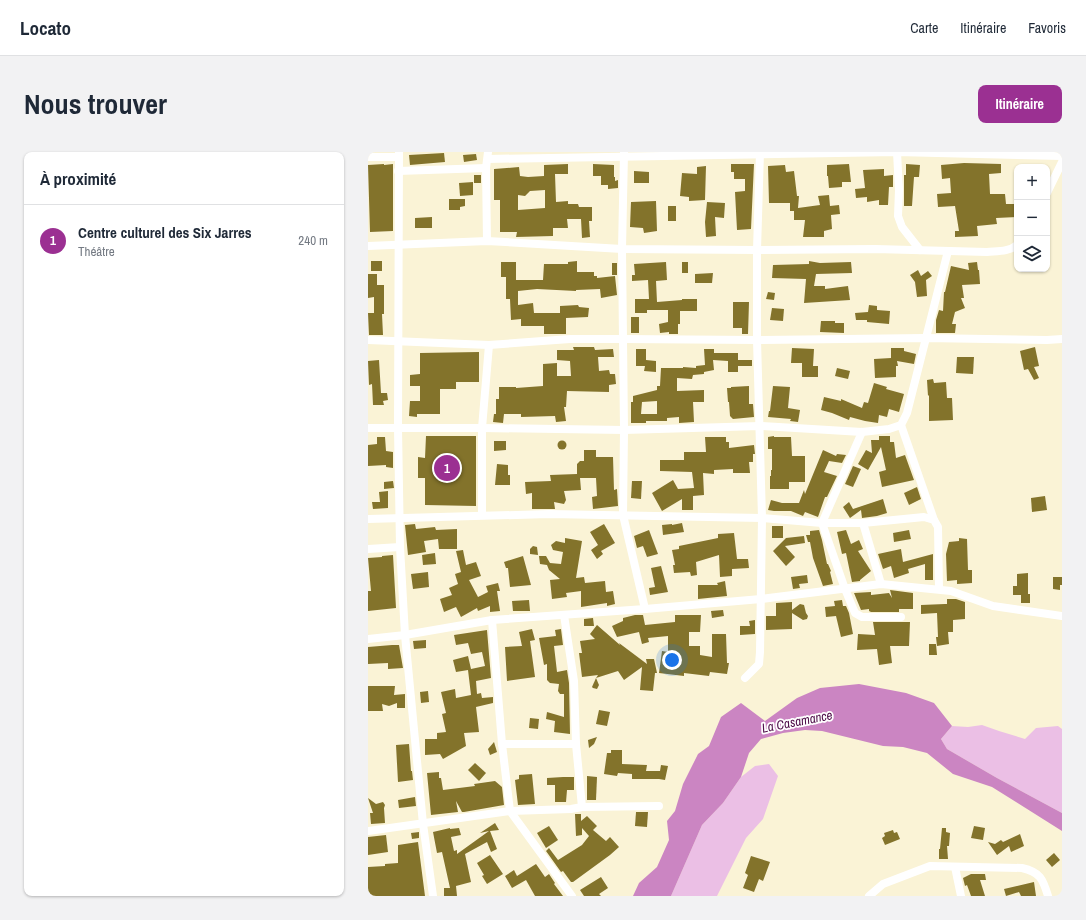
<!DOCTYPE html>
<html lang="fr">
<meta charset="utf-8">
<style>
body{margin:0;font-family:"Archivo Narrow",sans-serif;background:#f2f2f3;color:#1f2937}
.controls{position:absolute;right:12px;top:12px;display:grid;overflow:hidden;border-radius:8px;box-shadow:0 1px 3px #0004}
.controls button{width:36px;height:36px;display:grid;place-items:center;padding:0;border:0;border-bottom:1px solid #e0e1e3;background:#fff;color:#1f2937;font:20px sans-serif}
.you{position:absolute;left:304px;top:508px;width:14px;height:14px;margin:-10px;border:3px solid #fff;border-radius:50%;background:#1a73e8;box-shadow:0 0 0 6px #1a73e833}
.badge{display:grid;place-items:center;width:26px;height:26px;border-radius:50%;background:#9b3092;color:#fff;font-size:13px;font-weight:700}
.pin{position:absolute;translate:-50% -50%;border:2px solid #fff;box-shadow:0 1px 4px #0006}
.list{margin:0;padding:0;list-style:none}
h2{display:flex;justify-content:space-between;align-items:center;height:52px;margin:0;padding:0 16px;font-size:17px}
h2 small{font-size:13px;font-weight:400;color:#747a83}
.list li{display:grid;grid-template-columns:26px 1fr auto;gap:12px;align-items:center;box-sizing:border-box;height:72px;padding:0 16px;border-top:1px solid #e0e1e3}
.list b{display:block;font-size:15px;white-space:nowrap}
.list p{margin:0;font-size:13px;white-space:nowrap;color:#747a83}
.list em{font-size:13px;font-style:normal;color:#747a83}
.icon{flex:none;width:22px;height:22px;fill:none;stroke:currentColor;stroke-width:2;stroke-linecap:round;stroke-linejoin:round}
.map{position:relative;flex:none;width:694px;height:744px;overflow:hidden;border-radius:8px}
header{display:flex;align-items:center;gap:24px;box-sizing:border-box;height:56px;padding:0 20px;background:#fff;border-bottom:1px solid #e0e1e3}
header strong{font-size:19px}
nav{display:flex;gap:22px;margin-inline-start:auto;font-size:14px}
.intro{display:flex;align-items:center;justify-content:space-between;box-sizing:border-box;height:96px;padding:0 24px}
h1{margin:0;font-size:28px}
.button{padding:10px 18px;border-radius:8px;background:#9b3092;color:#fff;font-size:14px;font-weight:700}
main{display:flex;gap:24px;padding:0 24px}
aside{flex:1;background:#fff;border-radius:8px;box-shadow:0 1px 3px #0004}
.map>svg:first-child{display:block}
.green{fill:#ebbfe5}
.water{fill:#cb85c2}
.building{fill:#83732b;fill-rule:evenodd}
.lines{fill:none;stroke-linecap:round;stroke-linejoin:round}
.minor{stroke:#fff;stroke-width:8}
.labels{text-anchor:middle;stroke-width:3.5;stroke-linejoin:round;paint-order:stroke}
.water-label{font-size:13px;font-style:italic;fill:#4e0e49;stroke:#fff}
</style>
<header>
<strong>Locato</strong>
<nav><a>Carte</a><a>Itinéraire</a><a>Favoris</a></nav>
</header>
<div class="intro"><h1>Nous trouver</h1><a class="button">Itinéraire</a></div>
<main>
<aside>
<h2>À proximité<small></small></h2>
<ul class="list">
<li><span class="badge">1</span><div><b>Centre culturel des Six Jarres</b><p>Théâtre</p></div><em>240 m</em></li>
</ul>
</aside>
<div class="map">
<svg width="694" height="744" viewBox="0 0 694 744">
<rect width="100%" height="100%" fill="#faf3d6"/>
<g class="green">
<polygon points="614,573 631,579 657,587 668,576 690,574 694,577 694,661 629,626 579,597 573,587 584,574 600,575"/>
<polygon points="401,612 410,624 395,667 378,686 349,744 303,744 334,673 355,651 373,625 387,614"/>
</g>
<polygon class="water" points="491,532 538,541 566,551 584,574 573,587 579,597 629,626 694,661 694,679 624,635 585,622 559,601 535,595 515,594 454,579 437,578 415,581 393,587 381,601 373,625 355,651 334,673 303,744 265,744 271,731 289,715 301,688 299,669 307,659 315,632 330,602 341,594 353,565 373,551 397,569 429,546 452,536"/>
<g class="building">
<polygon points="76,1 77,10 42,13 41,3"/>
<polygon points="108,2 109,8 96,10 95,3"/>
<polygon points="596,11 633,12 633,21 621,22 622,42 637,42 638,52 649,52 649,65 628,66 629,72 609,74 610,84 587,85 587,79 591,79 587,54 570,55 569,42 583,41 582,26 574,27 573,13"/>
<polygon points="16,12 16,13 25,12 25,79 2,80 0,13"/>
<path d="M200,12V22H187L188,50L200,49V52H210L211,55H224V69H221L222,85L214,86L213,67H199L200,76H185V84L148,85L149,80H132V48H126V17L151,15L152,24L160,25L176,24V13ZM177,38V56L150,58V43L157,44L162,39Z"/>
<polygon points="225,12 246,13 246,25 247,25 247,29 250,28 250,36 240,37 240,33 233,33 233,24 225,24"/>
<polygon points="363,12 386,12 383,77 369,78 367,40 377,39 377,27 366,27 366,20 363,20"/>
<polygon points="481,12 483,30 474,30 474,35 461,36 460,24 459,24 459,13"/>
<polygon points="538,12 552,13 551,25 546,25 544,54 536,54 536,23 538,23"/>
<polygon points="417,13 418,20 426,19 429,44 431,44 430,56 452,53 450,44 461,43 462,54 471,53 472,62 463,63 464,77 456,79 456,85 435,85 437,68 426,68 426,59 422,59 422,51 401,51 400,14"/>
<polygon points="338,14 337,48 321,49 321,45 312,44 314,21 329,22 329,15"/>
<polygon points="516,17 516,24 525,23 525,35 521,35 520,53 511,53 511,48 499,50 499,45 488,46 487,37 497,36 495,18"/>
<polygon points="266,19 281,20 281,31 266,31"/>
<rect x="106" y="23" width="7" height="8"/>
<polygon points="105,30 105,43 92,44 91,31"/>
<polygon points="81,47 97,47 97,54 92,55 92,58 81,58"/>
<polygon points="288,49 289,79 276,81 275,76 262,75 263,50"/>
<polygon points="339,50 357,51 356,66 347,65 348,84 338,85 337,70"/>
<rect x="300" y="54" width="8" height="15"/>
<polygon points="64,65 64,76 47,76 47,66"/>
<rect x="3" y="109" width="11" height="10"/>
<polygon points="209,109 209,120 226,120 226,124 229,124 229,126 247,124 249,143 233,146 232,137 208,138 208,139 169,137 150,139 150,153 165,151 166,161 192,161 192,154 210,153 211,155 221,156 220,165 198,166 198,182 176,182 176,174 153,174 153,167 143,168 142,147 138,147 138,125 133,125 133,110 148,110 148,128 175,128 176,112 200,112 200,110"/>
<polygon points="441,109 452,111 483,110 484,121 448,122 446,134 457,134 457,137 480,134 482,148 436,151 438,127 404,126 405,113 441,112"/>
<polygon points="298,110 299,128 288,129 289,150 314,148 314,147 329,147 329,159 312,159 312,172 310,172 310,182 301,182 301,180 292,181 291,172 300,170 300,158 279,158 279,161 267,161 267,147 281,147 280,128 264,129 264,123 267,123 266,112"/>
<rect x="314" y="110" width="6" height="11"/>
<polygon points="609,110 610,118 611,118 612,132 594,133 596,146 593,146 597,156 587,160 584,172 588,172 587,181 568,181 568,168 571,158 575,159 576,140 577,140 583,114 601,118 600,111"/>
<rect x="244" y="111" width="5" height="12"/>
<polygon points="550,118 553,124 560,119 564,124 558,128 559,144 549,145 547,130 542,123"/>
<polygon points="345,121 344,131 327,131 327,122"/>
<polygon points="0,122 9,122 9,133 16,133 16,162 14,162 15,183 1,183 0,161 6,161 6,145 0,146"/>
<polygon points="400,140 407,141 406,148 398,147"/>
<polygon points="365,150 381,150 380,182 374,182 374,176 365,176"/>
<polygon points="501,153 509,154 509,158 522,159 521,172 499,170 499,168 488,168 487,161 500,160"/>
<polygon points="404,156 416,157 415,169 402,168"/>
<rect x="263" y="165" width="8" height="16"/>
<polygon points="453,169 467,169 467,171 476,171 476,181 452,180"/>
<polygon points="205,195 226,195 227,198 245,197 246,205 230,205 231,219 241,218 242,222 247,222 248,232 241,233 241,240 199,239 198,255 196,255 198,269 188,270 187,264 153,265 153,262 136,262 135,271 125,270 126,262 128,262 128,247 131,247 131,235 148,235 148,236 175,234 175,212 189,211 189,224 203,224 202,209 189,208 189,198 206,198"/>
<polygon points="667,195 671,214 666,215 671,226 666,228 660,217 656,218 652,199"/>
<polygon points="424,196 446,197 445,214 450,214 450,225 434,225 434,211 423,211"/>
<polygon points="523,196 536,196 536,199 548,202 546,212 529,209 530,214 528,214 528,225 507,226 506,207 523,206"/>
<polygon points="268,197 278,197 278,208 288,209 288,220 276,219 277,214 268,214"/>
<path d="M336,197H346V201H370V208H384V214H370V220H360V209L345,208L346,218L336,220V222L325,223L324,227L309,226V239L336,238V250H325L326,270L311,271V265L299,266V269H278V271H263V250H265V244L289,238V234H292L293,216H315V215L328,216V214L337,213ZM289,249V262H273L274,250Z"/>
<polygon points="111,200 111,230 88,230 88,237 72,237 72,262 49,262 49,265 41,264 42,249 52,249 52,234 42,234 42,223 52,222 52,201"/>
<polygon points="589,205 606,205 605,222 588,221"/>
<polygon points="11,208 13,241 19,241 20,248 15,249 16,253 5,253 4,232 1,233 0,209"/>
<polygon points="469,216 482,219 480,227 467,224"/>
<polygon points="565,227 566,231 578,230 579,246 584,246 585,268 561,269 561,243 560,244 559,228"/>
<polygon points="506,231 519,235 518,237 536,242 531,260 521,257 519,265 511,263 510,271 497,269 482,265 481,268 464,261 453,258 456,245 473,249 473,247 494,256 496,250 500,251"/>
<polygon points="381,234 381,252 385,252 386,265 365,267 362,264 361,250 360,250 359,236 363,236 363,235"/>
<polygon points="405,234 422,235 420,256 432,258 430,270 422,269 423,267 400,265 401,259 402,259"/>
<polygon points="58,284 108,284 108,354 57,353 57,326 50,326 50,305 57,306"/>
<polygon points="406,284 406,285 423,285 424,304 437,304 437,330 421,330 421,337 402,337 402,324 403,324 403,318 404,318 404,297 400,297 400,285"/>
<polygon points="511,284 522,284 522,290 526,290 528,306 537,303 546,328 514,335 511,320 518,318 513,295 500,318 490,312 498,298 504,301 503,288 511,288"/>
<polygon points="9,285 17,285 18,299 25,300 25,316 18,315 18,313 0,314 0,293 9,292"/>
<polygon points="337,285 358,285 358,290 361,290 361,296 386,293 387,302 385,302 385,310 381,310 382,321 365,321 365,317 346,318 346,322 335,321 336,343 325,344 325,358 314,358 314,347 294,359 284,341 305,328 310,337 326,336 324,320 292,319 292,308 316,308 316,300 338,300"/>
<circle cx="194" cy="293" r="4.5"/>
<polygon points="126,289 138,289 138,298 126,299"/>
<polygon points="216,298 228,298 228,305 245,305 246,338 249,337 250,354 225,357 224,345 229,344 228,326 212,326 213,338 196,339 198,348 196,352 186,350 187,357 164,357 164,341 158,342 157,330 183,329 182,323 209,322 209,312 212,309 216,309"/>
<polygon points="455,298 468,304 469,302 478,303 474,311 461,309 456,320 469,324 459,345 457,345 450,365 437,360 435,364 423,359 406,359 400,358 403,348 414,351 431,351 436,338 437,342"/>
<polygon points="129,312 140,313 140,323 142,323 142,333 127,333"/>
<polygon points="485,314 493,317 485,335 477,332"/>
<polygon points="25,329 26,336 16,337 16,330"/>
<polygon points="264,329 274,329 273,347 263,346"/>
<polygon points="549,335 553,347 541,353 536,341"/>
<polygon points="20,339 20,356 5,357 4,350 12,350 11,340"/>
<polygon points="677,344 679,358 664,360 663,346"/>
<polygon points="515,347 519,361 509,364 494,366 493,358 482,366 475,355 481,350 485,357"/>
<polygon points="314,371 316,380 295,383 294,373 304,372 304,373"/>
<polygon points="47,372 48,377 67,375 68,378 89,377 89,397 71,397 70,387 56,389 58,400 40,403 37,373"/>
<polygon points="236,372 247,391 233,399 235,402 229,407 223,398 230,393 222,380"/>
<rect x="404" y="374" width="11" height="12"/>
<polygon points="281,378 290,402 279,405 275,394 269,396 266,384"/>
<polygon points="451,378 454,388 459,412 460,412 463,419 462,420 465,432 455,434 445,406 442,390 440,390 438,383 442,383 442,379"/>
<polygon points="478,378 483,392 491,388 495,397 490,399 503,419 492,428 492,429 484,430 478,401 474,402 469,380"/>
<polygon points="541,378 543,387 526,390 525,381"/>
<polygon points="366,381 369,407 380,407 381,416 364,417 364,424 352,425 351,403 328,410 329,423 323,424 322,420 306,421 305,413 307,413 304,398 311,397 311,394 350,386 350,382"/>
<polygon points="436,384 437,391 417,394 427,405 418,414 405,399 418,386"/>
<polygon points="197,386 214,389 208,426 216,425 217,431 237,429 238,440 245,439 247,452 239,454 239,451 213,455 213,439 198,441 199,445 184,447 182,428 192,427 181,418 179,413 172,412 171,404 178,404 182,411 193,412 195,400 185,398 183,393 188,389 197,391"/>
<polygon points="591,386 599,387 600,418 604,418 604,431 589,432 589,428 579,429 578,402 581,390 591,389"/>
<polygon points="165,394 169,395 170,403 162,402 162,397"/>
<polygon points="533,397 535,410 565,402 565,428 557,428 557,412 540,417 541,421 526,426 523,414 515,417 510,402"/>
<polygon points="95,398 98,413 108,410 113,424 101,428 110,445 120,440 118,434 130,431 132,439 129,439 132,459 122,460 122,454 110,459 109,456 93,465 88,455 76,460 72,447 84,443 81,436 90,432 87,422 93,420 88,399"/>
<polygon points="67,401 68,412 55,413 54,403"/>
<polygon points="25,403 28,456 0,459 0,439 3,439 0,406 14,405 14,404"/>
<polygon points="155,404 163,433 142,435 140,416 138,416 136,410"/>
<polygon points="293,414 300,440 282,443 281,436 287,435 283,416"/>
<polygon points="60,420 61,435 45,437 43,422"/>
<polygon points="660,421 660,442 662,442 662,451 653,451 653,443 645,443 645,434 649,434 649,422"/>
<polygon points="439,423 440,431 431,432 432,436 425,437 423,425"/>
<polygon points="685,425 694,425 694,433 692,433 692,438 685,437"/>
<polygon points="357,429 359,444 330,447 330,433 350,433 349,431"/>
<polygon points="522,438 545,441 545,457 531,457 531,460 503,460 501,459 501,457 493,458 486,441 503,440 503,443 521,441 524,446"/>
<polygon points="579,447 588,447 597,450 597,467 585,468 585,480 580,480 581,492 569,494 568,485 570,485 569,461 553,462 553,453 577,452 579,452"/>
<polygon points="161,448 162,459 145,459 144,449"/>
<polygon points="474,448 475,454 478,454 481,461 485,482 473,485 468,464 458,465 457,455 467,454 466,449"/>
<polygon points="424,450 424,458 432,452 436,453 438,461 440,464 439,467 435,468 424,461 424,477 398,478 398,464 408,464 408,451"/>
<polygon points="355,458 356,464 344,466 343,459"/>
<polygon points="267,463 275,463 277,473 307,470 307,463 333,463 332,480 321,480 321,494 332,494 332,503 344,505 344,482 358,482 359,511 361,511 359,522 342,520 341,524 316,521 316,524 291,521 294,499 300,500 300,484 280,486 281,490 274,492 271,480 249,485 244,474 255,469 255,466"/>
<polygon points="225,466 226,474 216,474 216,467"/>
<polygon points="387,468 387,482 372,483 372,474 382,474 381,469"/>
<polygon points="505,470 542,470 541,494 522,494 524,511 511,513 509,497 489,498 490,482 507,483"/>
<polygon points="229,473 252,493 251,491 279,512 278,507 286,507 289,521 287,521 285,539 272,538 274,515 256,528 250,519 228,526 230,523 214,525 211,501 214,501 212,489 227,487 222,482"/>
<polygon points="164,477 167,488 162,489 167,525 139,529 137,495 154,494 151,480"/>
<polygon points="193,477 195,493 186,494 189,520 199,518 201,531 202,582 186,580 187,569 178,567 179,560 196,565 196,542 192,542 190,539 191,532 182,531 179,528 179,512 176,513 171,486 188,484 187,478"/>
<polygon points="119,478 123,526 108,529 109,542 113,541 114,546 125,545 125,551 108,555 111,580 96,581 98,594 75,607 72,602 57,603 57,587 69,587 69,581 78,580 74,562 78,561 73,540 87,537 88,546 103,543 100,518 88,520 85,508 100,504 103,517 117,514 114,500 103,502 100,491 88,493 86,483"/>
<polygon points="58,488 58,496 46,497 45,489"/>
<polygon points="561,492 568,492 569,503 561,503"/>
<polygon points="24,493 31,493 35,516 20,517 20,511 0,512 0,495"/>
<polygon points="228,526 231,533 229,537 225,536 224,535"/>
<polygon points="0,534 27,534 26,543 37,542 37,556 29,556 29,551 21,554 14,552 15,559 0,559"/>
<polygon points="60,539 61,550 53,551 52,540"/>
<polygon points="231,558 242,560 239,574 228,572"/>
<polygon points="162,566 171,567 170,577 161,576"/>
<polygon points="229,585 226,592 221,596 220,588"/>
<polygon points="126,590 129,600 122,603 120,597"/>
<polygon points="41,592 43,619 44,619 45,628 30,630 28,593"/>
<polygon points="243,598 254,598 254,612 279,613 278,619 292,619 293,613 300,614 297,628 291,627 264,627 264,622 250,621 249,624 236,622 239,601 243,601"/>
<polygon points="107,611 118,621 111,629 100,618"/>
<polygon points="71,620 71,626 73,626 75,638 107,634 106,632 127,629 134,635 136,653 96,660 94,660 88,649 90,660 63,663 59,621"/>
<polygon points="164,622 167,652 150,653 147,628 151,627 151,623"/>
<polygon points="219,624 229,625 228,648 219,648"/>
<polygon points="195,625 206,625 206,638 199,638 198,650 187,650 187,633 179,633 179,626"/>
<polygon points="47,645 48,654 31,656 30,648"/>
<polygon points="0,646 8,652 15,650 17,653 16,656 17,671 3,672 2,661 5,661"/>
<polygon points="268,660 280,660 279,675 267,674"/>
<polygon points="207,662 213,662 213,669 219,664 229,674 225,678 238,689 242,685 251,695 242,703 205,730 203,730 195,719 193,720 178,699 181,696 190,708 214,693 221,684 214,676 214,683 208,684"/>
<polygon points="127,671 131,678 122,679 129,697 123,700 119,690 97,702 103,730 88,734 89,744 76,744 76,736 82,736 74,700 69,701 65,680 82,676 82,677 91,676 93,683 83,685 86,699 89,698 89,702 121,679 112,681"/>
<polygon points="181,674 190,688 178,696 169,681"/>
<polygon points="606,674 617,676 615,688 603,686"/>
<polygon points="574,676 578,676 578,680 582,681 581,694 579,694 580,707 571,707 571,697 572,697"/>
<polygon points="525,678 526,681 529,680 532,687 517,693 514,686 517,684 516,681"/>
<polygon points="51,680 51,686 44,687 43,681"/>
<polygon points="652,682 656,694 643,700 641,694 629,703 620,690 627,692 633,688 635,690"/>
<polygon points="18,683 20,700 0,703 0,685"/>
<polygon points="50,690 57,744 0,744 0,715 17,714 17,712 30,711 30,693"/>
<polygon points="686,701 692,708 684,715 678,708"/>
<polygon points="122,703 135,722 119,732 114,724 116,723 109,711"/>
<polygon points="383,704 402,710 395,729 391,727 386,740 375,736 380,723 377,721"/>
<polygon points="168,712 177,725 181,722 187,731 186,732 195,744 167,744 158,728 144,736 137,724 146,718 149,724"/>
<polygon points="603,722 617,722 618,728 612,728 617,744 603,744 599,733 597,734 595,726"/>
<polygon points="233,725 240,736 231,742 233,744 216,744 212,738"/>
<polygon points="666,730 668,744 653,744 651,740 638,744 636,737"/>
</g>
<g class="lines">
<g class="minor">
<polyline points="31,0 30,276 32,395 37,483 55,672 65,744"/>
<polyline points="529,0 531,38 530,64 534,75 552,98"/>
<polyline points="256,1 254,97 256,278 255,363 277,457"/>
<polyline points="0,5 31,5"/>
<polyline points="120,7 529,0 694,4"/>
<polyline points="30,19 118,16"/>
<polyline points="679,41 694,10"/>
<polyline points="119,89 118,16 120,0"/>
<path d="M0,94L119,89L254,97L389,98L507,97L619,100C629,99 641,100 649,93"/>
<polyline points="0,188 121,193 202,187 255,187 389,188 557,186 679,188 694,187"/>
<polyline points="533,273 566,368"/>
<polyline points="0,276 114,276 256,278 392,274 494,280 521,277 533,273 539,261 580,99"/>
<polyline points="494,280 454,371 477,437 487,461 494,465 533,465"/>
<polyline points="114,363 114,276 121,193"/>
<polyline points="0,367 181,362 394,366 454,371 495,371 556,365 566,368 570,375 571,437"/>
<polyline points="495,371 513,432"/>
<polyline points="0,397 32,395"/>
<polyline points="124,468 134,592 142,659 204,744"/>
<polyline points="0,487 37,483 124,468 277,457 393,447 513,432 583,439 625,454 694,464"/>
<polyline points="377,526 391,512 392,500 394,366 389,188 389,98 392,0"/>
<polyline points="134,592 208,592"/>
<polyline points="214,655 291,654"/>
<polyline points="0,679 142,659 203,657 214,655 208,592 206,529 196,463"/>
<polyline points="587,715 593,744"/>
<path d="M501,744L515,732L562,714L654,716C672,720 675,727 680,744"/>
</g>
</g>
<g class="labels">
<g class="water-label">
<text transform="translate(429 569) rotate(-11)" y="5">La Casamance</text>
</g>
</g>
</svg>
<div class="controls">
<button>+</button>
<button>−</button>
<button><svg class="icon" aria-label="layers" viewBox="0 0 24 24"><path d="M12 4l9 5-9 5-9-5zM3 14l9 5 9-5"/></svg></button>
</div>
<div class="you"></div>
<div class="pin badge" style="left:79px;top:316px">1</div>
</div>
</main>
